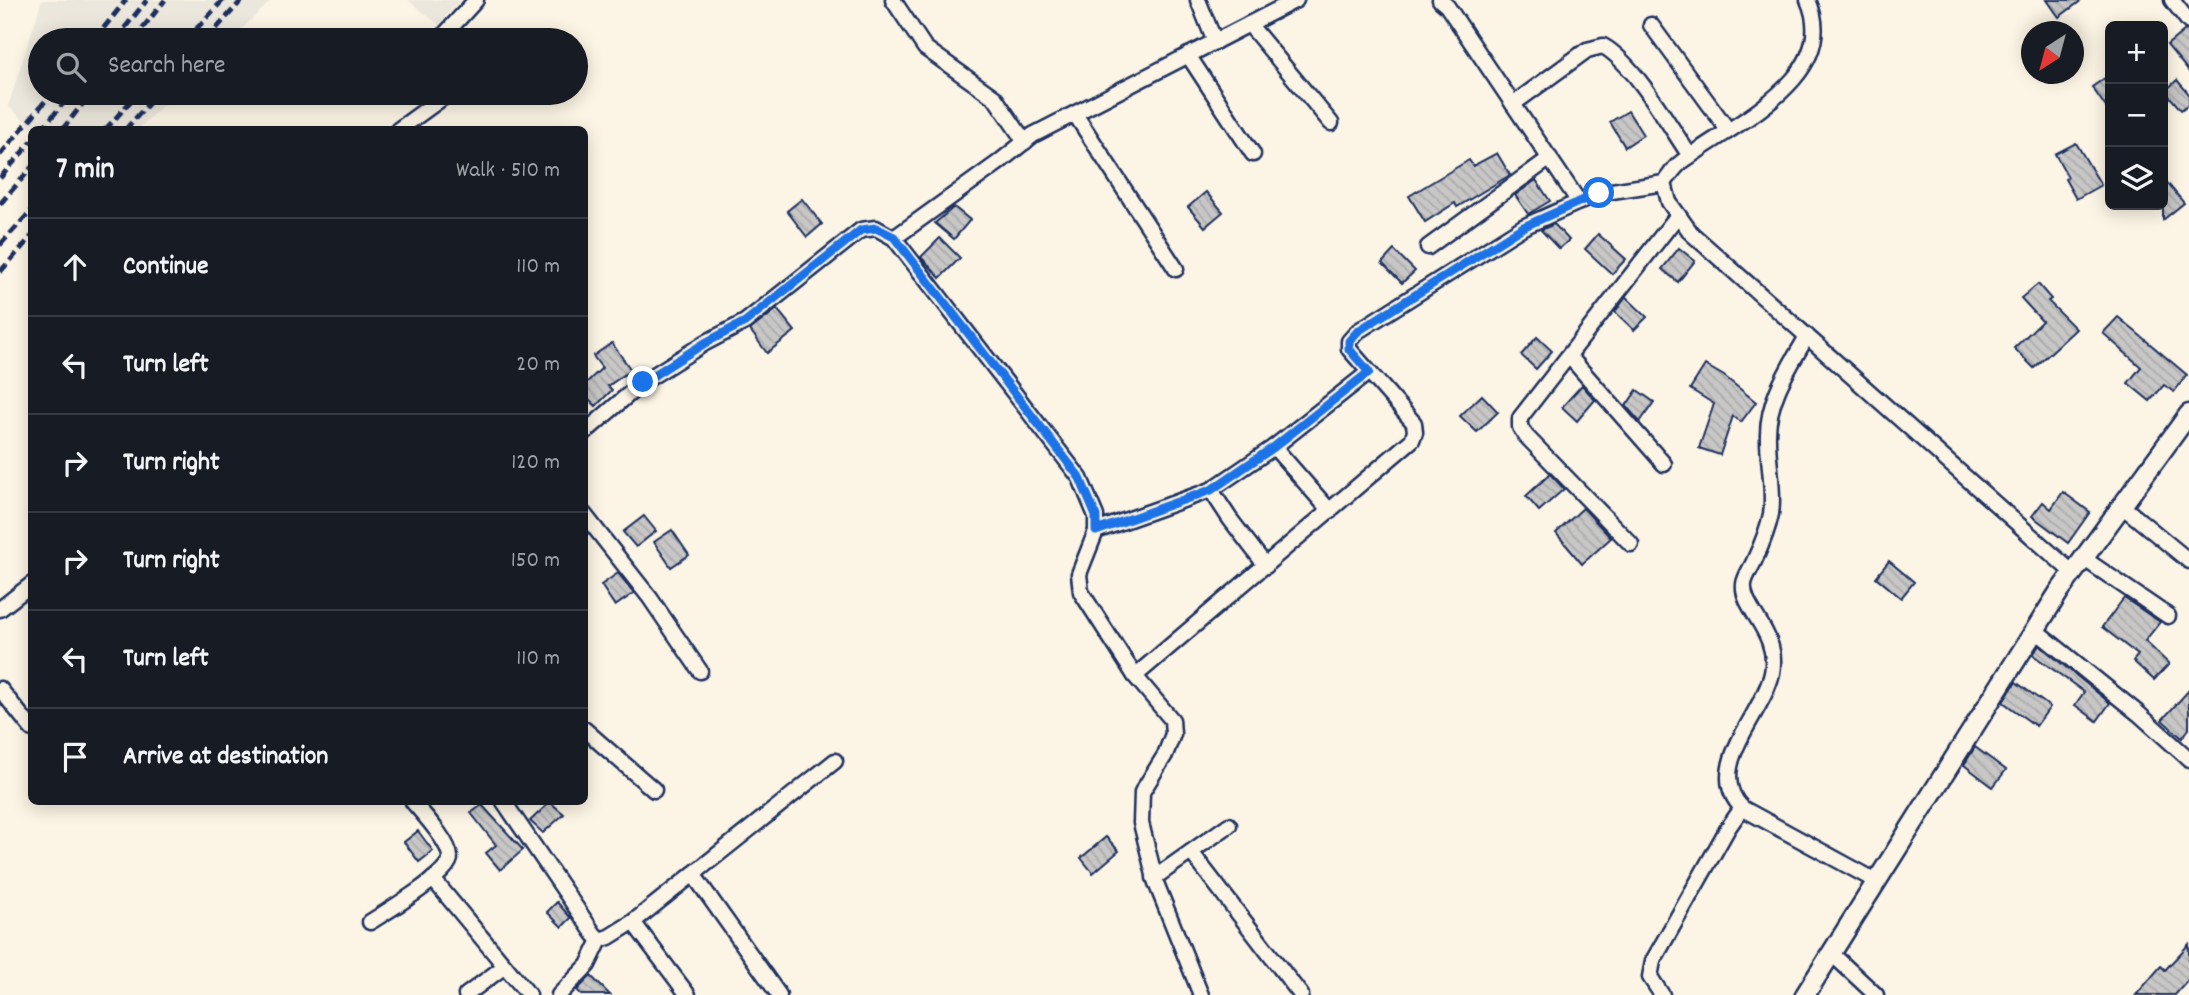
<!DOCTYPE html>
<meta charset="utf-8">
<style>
body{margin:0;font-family:Dekko,sans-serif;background:#20242c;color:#f1f3f6}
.controls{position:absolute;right:21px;top:21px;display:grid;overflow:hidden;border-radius:10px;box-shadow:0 4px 18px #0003}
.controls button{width:63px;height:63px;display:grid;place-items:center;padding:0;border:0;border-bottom:2px solid #363941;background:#171b24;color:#f1f3f6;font:35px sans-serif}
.compass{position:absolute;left:2021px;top:21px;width:63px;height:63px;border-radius:50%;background:#171b24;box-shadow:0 4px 18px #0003;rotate:216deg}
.stop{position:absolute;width:21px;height:21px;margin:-16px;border:5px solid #1a73e8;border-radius:50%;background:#fff}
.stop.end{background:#1a73e8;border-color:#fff;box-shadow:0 2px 7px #0008}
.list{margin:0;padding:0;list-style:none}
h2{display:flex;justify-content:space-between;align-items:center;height:91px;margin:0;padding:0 28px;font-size:30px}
h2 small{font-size:23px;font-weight:400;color:#9ea1a6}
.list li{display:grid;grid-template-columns:46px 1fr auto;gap:21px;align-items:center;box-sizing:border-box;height:98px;padding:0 28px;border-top:2px solid #363941}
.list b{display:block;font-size:26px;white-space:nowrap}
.list em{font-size:23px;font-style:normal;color:#9ea1a6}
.icon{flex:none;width:38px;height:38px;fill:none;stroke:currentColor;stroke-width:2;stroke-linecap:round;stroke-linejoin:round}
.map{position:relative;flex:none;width:2189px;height:995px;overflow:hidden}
.search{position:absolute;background:#171b24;box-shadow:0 4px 18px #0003;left:28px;top:28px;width:560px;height:77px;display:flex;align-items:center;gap:18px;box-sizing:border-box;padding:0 24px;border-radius:38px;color:#9ea1a6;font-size:26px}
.panel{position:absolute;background:#171b24;box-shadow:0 4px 18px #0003;left:28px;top:126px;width:560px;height:679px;border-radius:10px}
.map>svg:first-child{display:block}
.built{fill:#ece7dc}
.building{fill:url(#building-back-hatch);stroke:#1b2f5e;stroke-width:2}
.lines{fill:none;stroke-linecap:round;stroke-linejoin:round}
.minor-casing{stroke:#1b2f5e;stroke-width:19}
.tertiary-casing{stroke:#1b2f5e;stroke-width:23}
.minor{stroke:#fcf5e5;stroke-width:14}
.tertiary{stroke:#fcf5e5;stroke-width:18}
.rail{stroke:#1b2f5e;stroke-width:5;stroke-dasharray:10 5;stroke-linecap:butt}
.route{stroke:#1a73e8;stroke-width:9}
</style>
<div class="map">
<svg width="2189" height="995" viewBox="0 0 2189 995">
<defs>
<pattern id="building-back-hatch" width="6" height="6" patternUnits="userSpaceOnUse" patternTransform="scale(1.75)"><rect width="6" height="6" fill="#c8c7c6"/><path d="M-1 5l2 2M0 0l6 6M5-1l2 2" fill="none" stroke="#ababac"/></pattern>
</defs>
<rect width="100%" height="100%" fill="#fcf5e5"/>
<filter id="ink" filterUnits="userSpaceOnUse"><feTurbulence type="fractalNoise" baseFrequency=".0143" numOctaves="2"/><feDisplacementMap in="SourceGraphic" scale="14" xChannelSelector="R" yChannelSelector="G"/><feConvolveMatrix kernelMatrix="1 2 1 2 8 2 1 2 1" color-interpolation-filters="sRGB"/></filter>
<g filter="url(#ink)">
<g class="built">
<polygon points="42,0 272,0 230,40 40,40 40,93 176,93 138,129 33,129 8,106"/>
<polygon points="408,0 461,0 439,25"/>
</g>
<g class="building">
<polygon points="2047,0 2082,0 2059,17"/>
<polygon points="2185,30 2189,31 2189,72 2167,45"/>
<polygon points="2105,78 2110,85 2110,113 2092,87"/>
<polygon points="2177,80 2189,94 2189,104 2181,110 2165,91"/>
<polygon points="1628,111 1643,135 1625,147 1610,122"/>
<polygon points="2076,143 2101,185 2076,199 2065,179 2068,177 2055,154"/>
<polygon points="1497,153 1510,175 1457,207 1455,203 1425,222 1409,196 1469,160 1473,166"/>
<polygon points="2163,178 2184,203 2163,220"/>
<polygon points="1536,180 1550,201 1528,214 1515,195"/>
<polygon points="1206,192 1223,212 1205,227 1188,207"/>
<polygon points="802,199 822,224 807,237 787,211"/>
<polygon points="954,207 970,220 954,239 935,223"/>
<polygon points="1554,224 1569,240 1559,249 1541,230"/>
<polygon points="1598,234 1626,259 1612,274 1585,249"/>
<polygon points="940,238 960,258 940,278 921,257"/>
<polygon points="1679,248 1695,261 1678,282 1662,269"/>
<polygon points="1394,250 1415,271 1402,283 1382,263"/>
<polygon points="2038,284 2051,299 2048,301 2076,329 2034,368 2014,348 2042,321 2021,298"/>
<polygon points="1626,297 1647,317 1634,330 1615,312"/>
<polygon points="777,309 795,331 767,353 750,330"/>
<polygon points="2118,317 2187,375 2174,392 2164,385 2150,401 2128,383 2141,367 2103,333"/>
<polygon points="1537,337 1552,351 1536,369 1521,355"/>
<polygon points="612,343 631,370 608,386 612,390 596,406 584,394 584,385 602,368 593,356"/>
<polygon points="1705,365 1724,376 1756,402 1741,422 1733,416 1720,455 1699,448 1714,404 1690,389"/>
<polygon points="1582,385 1595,400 1577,421 1562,407"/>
<polygon points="1637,390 1654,402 1640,422 1626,406"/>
<polygon points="1482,395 1498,412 1477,432 1460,416"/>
<polygon points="1550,474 1564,489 1539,511 1526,496"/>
<polygon points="2063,492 2090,512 2068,543 2032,516 2043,502 2051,509"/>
<polygon points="1583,508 1611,538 1582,564 1556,533"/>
<polygon points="644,516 656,531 636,547 623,532"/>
<polygon points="672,530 689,555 671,567 654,542"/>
<polygon points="1889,561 1914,582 1901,598 1876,577"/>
<polygon points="618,573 634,593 615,606 601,585"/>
<polygon points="2124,598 2160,622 2145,641 2169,664 2154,680 2133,661 2138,655 2102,627"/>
<polygon points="2039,645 2110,703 2097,721 2075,705 2084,692 2033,655"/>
<polygon points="2016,682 2050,707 2036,726 2003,702"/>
<polygon points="2189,690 2189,729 2182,738 2162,720"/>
<polygon points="1975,747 2006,770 1993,787 1964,765"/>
<polygon points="550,802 564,814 543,833 530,821"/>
<polygon points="482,805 523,850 500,870 486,853 496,845 471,813"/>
<polygon points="418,831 433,851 419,862 404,842"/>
<polygon points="1106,837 1119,851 1093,873 1081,858"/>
<polygon points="557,902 571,918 562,927 547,912"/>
<polygon points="2189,944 2189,979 2175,995 2136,995 2161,966 2165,970"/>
<polygon points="591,976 610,995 582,995 577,990"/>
</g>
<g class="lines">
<g class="minor-casing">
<g id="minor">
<polyline points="893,0 925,48 995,98 1025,142"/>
<polyline points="1198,0 1215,42"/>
<polyline points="1440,0 1447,6 1579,202"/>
<path d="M1808,0C1840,72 1747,117 1699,150C1692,155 1683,160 1677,166C1672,171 1668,178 1664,183L1669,202L1691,233L2073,573"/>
<polyline points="2172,0 2189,22"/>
<polyline points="1249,24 1331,123"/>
<polyline points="1651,25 1728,130"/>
<polyline points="443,40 446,33 476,0"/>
<polyline points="1188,55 1253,154"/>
<path d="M1513,104L1587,50L1603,46C1634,63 1669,125 1690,156"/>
<polyline points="1075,114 1176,269"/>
<polyline points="398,130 449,93"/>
<polyline points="894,238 998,163 1033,135 1296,0"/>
<polyline points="1428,247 1550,158"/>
<path d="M1807,336C1790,367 1768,398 1768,434C1767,459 1775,490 1771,514C1768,529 1761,546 1755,559C1752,567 1745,576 1744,584C1741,609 1780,632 1772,673C1763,715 1703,768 1742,808L1876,881"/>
<polyline points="1569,356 1664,464"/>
<polyline points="584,433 643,382 705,343 745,322 861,230 876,228 894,238 1080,478 1096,516 1096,531 1079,574 1081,592 1135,676 1172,720 1173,734 1165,755 1142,792 1141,823 1156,883 1201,995"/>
<polyline points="1274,447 1330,511"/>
<polyline points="1211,490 1230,519 1266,566"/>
<polyline points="2122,506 2189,561"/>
<polyline points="584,514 650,598 700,671"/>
<polyline points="1096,531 1211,490 1274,447 1369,372"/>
<polyline points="1631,544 1526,436 1520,427 1520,418 1678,215"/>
<polyline points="2083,558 2168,616"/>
<polyline points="0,609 32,584"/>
<polyline points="2035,630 2139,714 2189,759"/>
<polyline points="1135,676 1412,440 1415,432 1414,423 1349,349 1349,341 1358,331 1523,227 1599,193 1664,183"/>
<polyline points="0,689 32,729"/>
<polyline points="584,729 654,790"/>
<polyline points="504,802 594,934 600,940 609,937 633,922 835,761"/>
<polyline points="1191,852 1301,995"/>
<polyline points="693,874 779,995"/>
<polyline points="1154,878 1229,825"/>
<polyline points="433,879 529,995"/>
<path d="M370,922C384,913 452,873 450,857C449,841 423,814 413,802"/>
<polyline points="633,922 688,995"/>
<polyline points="1831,953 1876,995"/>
<polyline points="466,995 505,966"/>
<polyline points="559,995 588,965 600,940"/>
<polyline points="1662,995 1650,977 1653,961 1728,828 1742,808"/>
</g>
</g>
<g class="tertiary-casing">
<polyline id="tertiary" points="1805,995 2059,592 2189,414"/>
</g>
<use href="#minor" class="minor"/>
<use href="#tertiary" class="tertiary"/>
<g class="rail">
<polyline points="94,40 126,0"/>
<polyline points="115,40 147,0"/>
<polyline points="133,40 165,0"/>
<polyline points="186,40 223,0"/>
<polyline points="206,40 242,0"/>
<polyline points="41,130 72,93"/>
<polyline points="62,130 91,93"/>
<polyline points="105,130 138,93"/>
<polyline points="125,130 158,93"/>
<polyline points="0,155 52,93"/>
<polyline points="0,178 32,141"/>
<polyline points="0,204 32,167"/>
<polyline points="0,245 32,210"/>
<polyline points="0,272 32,236"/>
</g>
</g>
</g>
<g class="lines" filter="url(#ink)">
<polyline class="route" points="643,382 705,343 745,322 861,230 876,228 894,237 1080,478 1096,516 1096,531 1211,490 1274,447 1369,372 1349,349 1349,341 1358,331 1523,227 1599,193"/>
</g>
</svg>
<div class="controls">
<button>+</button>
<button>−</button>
<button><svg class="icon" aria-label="layers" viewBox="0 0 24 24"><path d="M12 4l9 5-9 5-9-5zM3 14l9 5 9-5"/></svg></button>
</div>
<svg class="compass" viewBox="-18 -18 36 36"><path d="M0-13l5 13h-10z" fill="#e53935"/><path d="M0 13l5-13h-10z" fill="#9ea1a6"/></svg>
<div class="stop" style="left:1599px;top:193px"></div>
<div class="stop end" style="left:643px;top:382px"></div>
<div class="search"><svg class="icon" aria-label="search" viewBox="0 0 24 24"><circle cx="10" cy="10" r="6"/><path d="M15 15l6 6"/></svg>Search here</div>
<section class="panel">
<h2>7 min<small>Walk · 510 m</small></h2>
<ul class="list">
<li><svg class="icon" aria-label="ahead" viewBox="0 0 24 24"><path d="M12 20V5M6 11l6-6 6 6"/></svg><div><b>Continue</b></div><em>110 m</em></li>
<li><svg class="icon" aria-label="left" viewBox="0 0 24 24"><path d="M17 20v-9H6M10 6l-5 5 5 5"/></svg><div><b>Turn left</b></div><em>20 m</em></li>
<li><svg class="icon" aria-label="right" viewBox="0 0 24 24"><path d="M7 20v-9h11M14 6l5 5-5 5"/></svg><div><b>Turn right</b></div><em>120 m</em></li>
<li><svg class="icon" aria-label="right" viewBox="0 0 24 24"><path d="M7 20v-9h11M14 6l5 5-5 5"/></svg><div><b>Turn right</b></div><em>150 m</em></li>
<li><svg class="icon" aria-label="left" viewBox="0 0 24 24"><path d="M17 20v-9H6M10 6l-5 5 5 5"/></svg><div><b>Turn left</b></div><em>110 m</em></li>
<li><svg class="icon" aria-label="arrive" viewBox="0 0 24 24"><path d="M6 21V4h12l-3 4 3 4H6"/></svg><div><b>Arrive at destination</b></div></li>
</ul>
</section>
</div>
